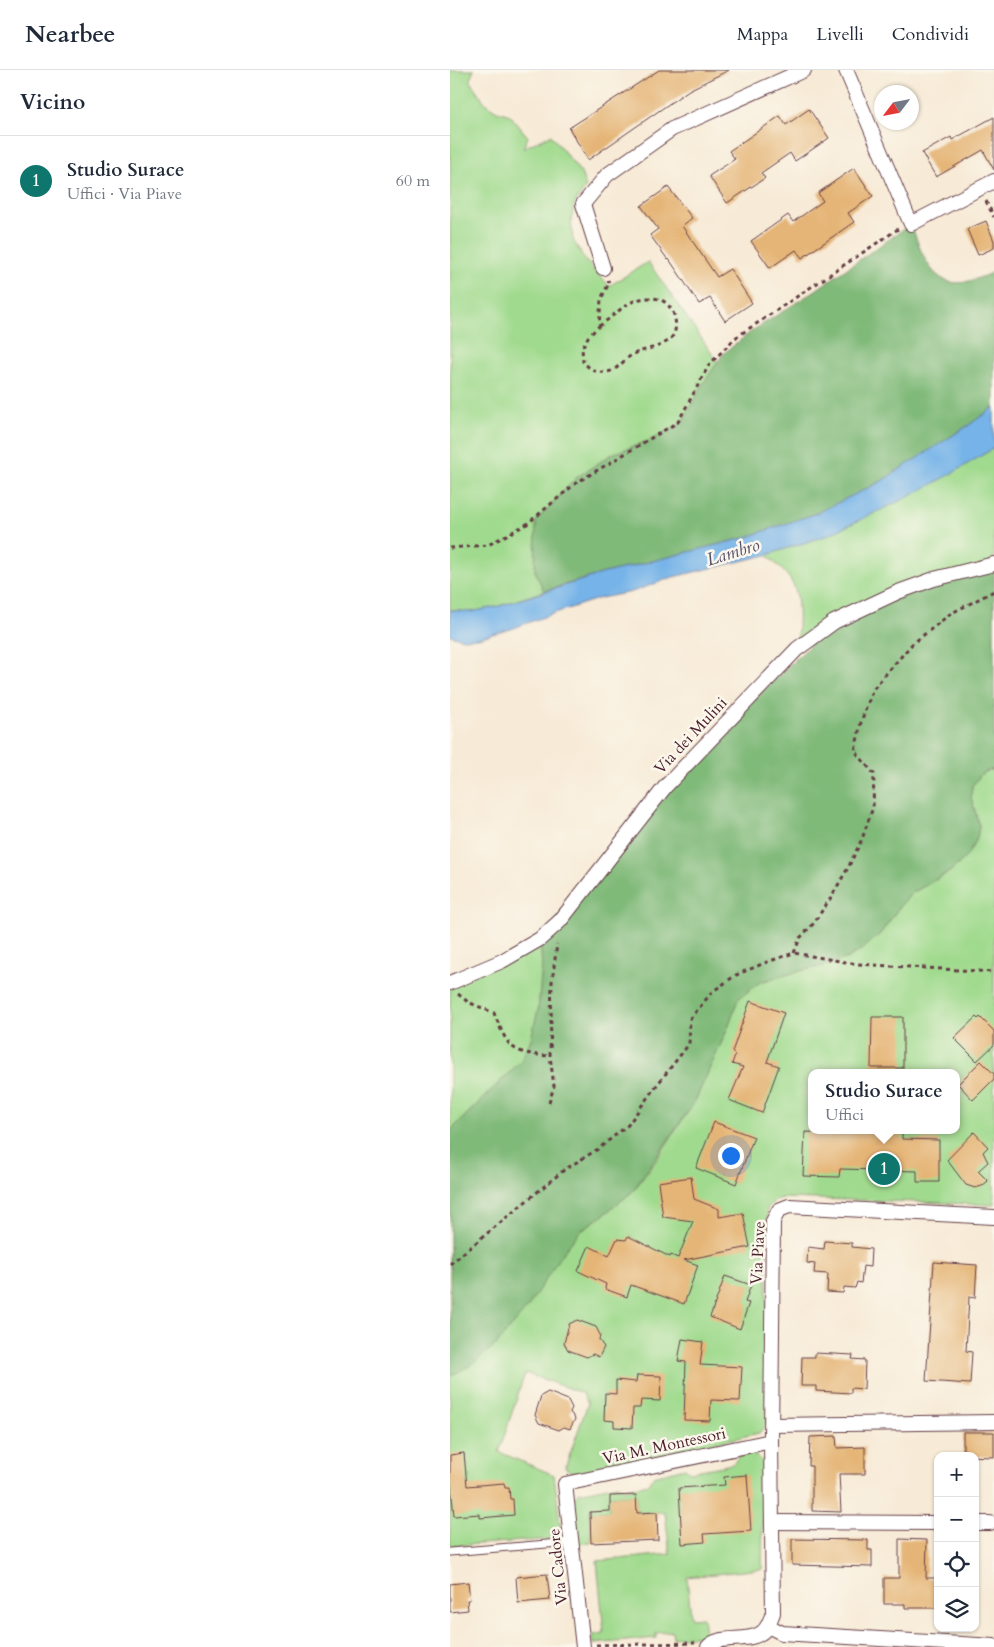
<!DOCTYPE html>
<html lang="it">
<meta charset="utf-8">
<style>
body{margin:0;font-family:Cardo,serif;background:#f6f6f7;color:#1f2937}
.controls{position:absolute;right:15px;bottom:15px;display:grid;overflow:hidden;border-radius:10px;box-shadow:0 1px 4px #0004}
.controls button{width:45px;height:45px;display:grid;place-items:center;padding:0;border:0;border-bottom:1px solid #e0e1e3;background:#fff;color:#1f2937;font:25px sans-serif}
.compass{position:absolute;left:424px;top:15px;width:45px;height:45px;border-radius:50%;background:#fff;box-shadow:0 1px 4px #0004;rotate:238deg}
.you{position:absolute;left:280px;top:1085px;width:18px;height:18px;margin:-12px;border:4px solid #fff;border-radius:50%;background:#1a73e8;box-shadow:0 0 0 8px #1a73e833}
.badge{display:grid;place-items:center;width:32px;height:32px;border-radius:50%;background:#0f766e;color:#fff;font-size:16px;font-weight:700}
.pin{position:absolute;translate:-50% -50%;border:2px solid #fff;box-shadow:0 1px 5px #0006}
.popup{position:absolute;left:358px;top:999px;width:152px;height:65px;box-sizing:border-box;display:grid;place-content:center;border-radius:10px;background:#fff;filter:drop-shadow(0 1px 4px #0005);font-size:16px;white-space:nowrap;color:#747a83}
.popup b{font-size:19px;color:#1f2937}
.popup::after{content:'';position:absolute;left:50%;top:100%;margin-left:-10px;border:10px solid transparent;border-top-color:#fff}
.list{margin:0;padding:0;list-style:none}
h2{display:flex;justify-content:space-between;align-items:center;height:65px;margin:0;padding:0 20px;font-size:21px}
h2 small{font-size:16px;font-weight:400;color:#747a83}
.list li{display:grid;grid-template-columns:32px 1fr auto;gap:15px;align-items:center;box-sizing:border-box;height:90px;padding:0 20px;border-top:1px solid #e0e1e3}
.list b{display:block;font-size:19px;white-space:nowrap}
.list p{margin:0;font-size:16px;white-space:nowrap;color:#747a83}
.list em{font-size:16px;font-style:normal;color:#747a83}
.icon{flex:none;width:28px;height:28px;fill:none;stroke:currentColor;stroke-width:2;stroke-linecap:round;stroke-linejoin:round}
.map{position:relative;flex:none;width:544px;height:1577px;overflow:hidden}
header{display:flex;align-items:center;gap:30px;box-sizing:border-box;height:70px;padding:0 25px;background:#fff;border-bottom:1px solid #e0e1e3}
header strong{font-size:24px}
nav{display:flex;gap:28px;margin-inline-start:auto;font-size:18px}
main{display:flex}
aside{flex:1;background:#fff}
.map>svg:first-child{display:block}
.green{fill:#a0da8e;stroke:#757c5c;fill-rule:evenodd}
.forest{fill:#80ba79;stroke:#656c52}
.water{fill:#75b3e8;stroke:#60698a}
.building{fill:#e5b577}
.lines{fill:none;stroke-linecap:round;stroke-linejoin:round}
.service-casing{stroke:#643d45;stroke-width:9}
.minor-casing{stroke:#643d45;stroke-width:16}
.path{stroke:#643d45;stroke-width:3;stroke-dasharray:4 4;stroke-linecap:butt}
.service{stroke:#fff;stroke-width:7}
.minor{stroke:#fff;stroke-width:14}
.labels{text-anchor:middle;stroke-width:5;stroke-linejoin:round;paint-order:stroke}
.street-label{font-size:16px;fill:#4a1f2b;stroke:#fbf7ec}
.water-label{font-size:18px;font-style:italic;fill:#59536d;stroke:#fbf7ec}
</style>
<header>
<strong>Nearbee</strong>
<nav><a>Mappa</a><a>Livelli</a><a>Condividi</a></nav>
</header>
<main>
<aside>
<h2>Vicino<small></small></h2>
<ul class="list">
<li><span class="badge">1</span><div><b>Studio Surace</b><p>Uffici · Via Piave</p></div><em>60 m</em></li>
</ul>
</aside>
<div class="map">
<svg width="544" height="1577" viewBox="0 0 544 1577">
<rect width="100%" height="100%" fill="#fbf7ec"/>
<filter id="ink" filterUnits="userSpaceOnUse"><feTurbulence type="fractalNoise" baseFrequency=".02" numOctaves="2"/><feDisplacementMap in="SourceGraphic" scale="10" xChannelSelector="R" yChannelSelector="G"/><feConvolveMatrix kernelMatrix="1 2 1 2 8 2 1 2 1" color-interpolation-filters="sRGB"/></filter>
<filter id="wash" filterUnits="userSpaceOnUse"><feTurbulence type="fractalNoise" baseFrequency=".0096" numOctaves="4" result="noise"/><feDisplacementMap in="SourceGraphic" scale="20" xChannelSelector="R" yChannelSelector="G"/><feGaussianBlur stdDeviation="1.12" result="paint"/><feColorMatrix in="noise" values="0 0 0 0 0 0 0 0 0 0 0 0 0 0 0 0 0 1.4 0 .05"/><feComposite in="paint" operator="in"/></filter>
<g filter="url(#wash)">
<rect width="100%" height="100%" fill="#f7ead6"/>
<g class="green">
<polygon points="0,0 24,0 20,9 22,14 36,34 47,41 60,45 78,67 73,78 101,65 131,103 136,117 125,132 121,150 123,170 135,190 159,216 198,192 268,292 253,314 231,354 201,370 162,384 126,408 87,451 85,501 94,521 46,537 20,542 0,540"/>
<path d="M544,378V494L347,579C348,564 350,532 345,519C340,505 327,495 317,485L378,465L460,426Z"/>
<path d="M544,699V1135L470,1132L333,1128L325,1130L317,1139V1354L309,1363L126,1404L115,1398L138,1333L132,1323L75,1303L49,1382L104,1405L111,1461L103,1469L0,1476V1306L21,1295L130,1161L160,1140L183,1121L202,1096L245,1031L277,960L288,929L310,912L354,900L377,895L430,864L450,836L462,823L501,801L527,768L529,756L521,727L522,716L532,703ZM362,1003H506V1060H362Z"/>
<polygon points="90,869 92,896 88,940 81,969 71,991 0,1061 0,913"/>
<polygon points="302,1383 314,1392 312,1499 237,1507 241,1548 253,1547 255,1565 223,1568 222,1561 206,1563 206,1568 144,1574 143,1565 154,1563 147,1491 220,1484 215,1442 187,1443 186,1425 160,1426 160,1441 140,1442 141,1473 129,1474 124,1429 128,1423 168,1415 173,1419 199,1414 203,1406 235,1398 240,1402 283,1394 289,1386"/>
</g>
<g class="forest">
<path d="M461,154C471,181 482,222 519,211C528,208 537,206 544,201V337L519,355L430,412L367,443L294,468L151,504L94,521L85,501L86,451L126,408L162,384L201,370L231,354L253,314L273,284L302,261L360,224Z"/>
<polygon points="544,494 544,699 532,703 522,716 521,727 529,756 527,768 517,786 501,801 462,823 450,836 430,864 414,878 398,888 377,895 354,900 310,912 288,929 277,960 245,1031 183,1121 160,1140 130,1161 109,1188 78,1237 47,1274 21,1295 0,1306 0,1061 71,991 81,969 88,940 92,896 90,869 215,717 384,552"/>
</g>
<polygon class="water" points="544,337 544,378 496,407 460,426 378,465 344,476 317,485 223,507 182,522 151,528 102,544 61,559 28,568 13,569 0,565 0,540 20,542 46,537 151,504 294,468 367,443 430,412 519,355"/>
<g id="blocks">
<g class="building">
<polygon points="209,0 279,0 239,20 138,90 119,58"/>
<polygon points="359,39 379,68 345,91 340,83 311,103 315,108 277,133 259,106 285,89 279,81 330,46 336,55"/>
<polygon points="544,47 544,100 533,80 486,107 472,83 501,67 502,70"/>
<polygon points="404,98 423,126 398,143 404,152 352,188 346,180 320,198 301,171 338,145 343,152 373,131 368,123"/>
<polygon points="218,117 242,148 232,156 267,207 280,199 302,233 275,251 260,228 249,234 219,189 218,190 200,165 208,159 191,136"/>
<polygon points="536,151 544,171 544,178 528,185 517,159"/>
<polygon points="300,931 334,943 317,992 329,996 312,1043 279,1030 293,997 282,994 285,985 282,982"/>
<polygon points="422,947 453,947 453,998 421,998"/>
<polygon points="526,947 528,949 530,947 544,961 544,975 527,991 504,968"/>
<polygon points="531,991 544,1004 544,1009 523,1030 508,1014"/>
<polygon points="264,1052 304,1067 286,1114 246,1098"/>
<polygon points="379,1060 452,1060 452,1069 489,1070 489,1112 467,1112 467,1101 390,1099 389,1107 353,1106 355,1062 379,1063"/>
<polygon points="524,1062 538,1077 533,1082 538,1092 528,1101 538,1111 532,1116 525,1118 516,1115 497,1090"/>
<polygon points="241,1107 244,1129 269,1139 269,1147 293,1143 300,1177 234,1190 248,1195 234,1234 181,1215 177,1227 155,1219 156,1214 128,1201 139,1176 159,1186 167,1169 176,1170 178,1166 220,1187 221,1185 228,1188 243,1151 213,1147 208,1112"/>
<polygon points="375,1171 402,1173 402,1177 421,1179 420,1197 413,1196 411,1213 407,1212 405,1218 394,1217 393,1223 377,1222 378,1204 364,1203 365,1194 357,1193 358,1177 374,1179"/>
<polygon points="484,1192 527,1195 525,1228 519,1227 516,1281 522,1282 520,1314 476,1311"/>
<polygon points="275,1206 301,1215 295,1232 299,1233 290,1259 260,1247"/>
<polygon points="127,1250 146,1257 150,1265 149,1270 154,1277 149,1287 143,1284 137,1287 118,1280 114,1273 119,1254"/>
<polygon points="232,1269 253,1272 250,1295 292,1297 290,1331 261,1330 260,1351 234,1350 236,1292 228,1291"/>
<polygon points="365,1283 403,1285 402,1289 415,1290 414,1319 401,1318 401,1323 366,1321 366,1316 351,1316 352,1287 365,1287"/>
<polygon points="187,1305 211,1306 210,1331 191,1330 190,1338 183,1338 182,1358 164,1357 164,1351 154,1350 155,1323 166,1324 166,1310 186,1312"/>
<polygon points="98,1322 118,1330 122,1338 120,1342 125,1349 120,1359 114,1357 109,1360 89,1353 85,1345 91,1326"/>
<polygon points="513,1362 544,1362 544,1387 513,1386"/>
<polygon points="386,1366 387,1378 415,1377 415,1404 389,1404 391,1442 362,1441 362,1396 359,1396 360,1367"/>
<polygon points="14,1383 17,1416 54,1413 55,1418 59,1418 60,1429 63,1429 64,1445 30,1448 30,1444 4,1446 0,1407 0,1385"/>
<polygon points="297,1405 301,1461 254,1464 255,1472 232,1474 229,1418 275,1415 274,1407"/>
<polygon points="186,1425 187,1443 207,1442 208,1470 141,1473 140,1442 160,1441 160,1426"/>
<polygon points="342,1469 418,1470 418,1480 422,1480 422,1497 342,1495"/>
<polygon points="449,1469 477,1470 476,1508 488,1508 487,1538 455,1538 455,1534 434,1534 434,1508 449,1508"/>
<polygon points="97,1504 100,1530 68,1533 66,1507"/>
<polygon points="18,1512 20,1530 17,1530 18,1540 0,1542 0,1514"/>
</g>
</g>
</g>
<g filter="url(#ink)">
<use href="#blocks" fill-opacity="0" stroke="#643d45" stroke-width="1"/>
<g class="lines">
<g class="service-casing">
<polyline id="service" points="0,1482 121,1472"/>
</g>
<g class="minor-casing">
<g id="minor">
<polyline points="396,0 461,154 544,111"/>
<polyline points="153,198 133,134 157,105 222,59 354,0"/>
<polyline points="0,913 52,891 90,869 110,851 215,717 347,579 384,552 448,522 484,509 544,494"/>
<polyline points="322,1355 544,1352"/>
<polyline points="322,1452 488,1453"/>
<polyline points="525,1453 540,1453"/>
<polyline points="318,1556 332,1563 544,1576"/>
<polyline points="133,1577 115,1414 321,1371"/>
<path d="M258,1577C268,1564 298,1573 311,1563C318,1559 320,1550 323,1543L321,1371L323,1151L329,1140L339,1136L544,1147"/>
</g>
</g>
<g class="path">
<polyline points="536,131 544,147"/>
<path d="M149,256C169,243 181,223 209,229C215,231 222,238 224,245C226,252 227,260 222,267C213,278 196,278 184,284C174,288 167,302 156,302C145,303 140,299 133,292L132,278L138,267L149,256L151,229L159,213L158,210"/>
<polyline points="0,478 38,475 77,454 126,413 228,352 259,295 285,268 448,159"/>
<polyline points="344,883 350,868 363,854 380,829 398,798 412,769 423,737 424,704 405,681 411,652 423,619 462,574 480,560 500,544 544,521"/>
<path d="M8,924L18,932L44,943C59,980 61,983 100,986"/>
<polyline points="99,1033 104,1016 100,986 102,912 107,874"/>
<polyline points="0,1194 114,1100 148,1079 178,1055 203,1020 239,974 240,949 262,922 286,905 317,892 344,883 407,894 544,902"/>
<polyline points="146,1575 245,1573"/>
</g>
<use href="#service" class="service"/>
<use href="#minor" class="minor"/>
</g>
</g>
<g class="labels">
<g class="street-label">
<text transform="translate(240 665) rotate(-47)" y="6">Via dei Mulini</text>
<text transform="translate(307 1183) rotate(-87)" y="6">Via Piave</text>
<text transform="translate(214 1375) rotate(-12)" y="6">Via M. Montessori</text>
<text transform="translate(107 1497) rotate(-96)" y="6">Via Cadore</text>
</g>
<g class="water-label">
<text transform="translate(283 482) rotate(-17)" y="6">Lambro</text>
</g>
</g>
</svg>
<div class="controls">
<button>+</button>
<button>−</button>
<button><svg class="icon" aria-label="locate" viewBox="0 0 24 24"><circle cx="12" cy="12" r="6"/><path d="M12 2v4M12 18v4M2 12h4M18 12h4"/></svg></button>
<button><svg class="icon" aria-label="layers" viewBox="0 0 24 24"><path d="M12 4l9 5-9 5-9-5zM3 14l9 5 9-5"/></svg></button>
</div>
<svg class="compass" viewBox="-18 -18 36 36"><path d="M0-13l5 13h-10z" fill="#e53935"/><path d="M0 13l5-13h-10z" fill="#747a83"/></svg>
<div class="you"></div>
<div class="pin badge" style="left:434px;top:1099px">1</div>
<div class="popup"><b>Studio Surace</b>Uffici</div>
</div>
</main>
